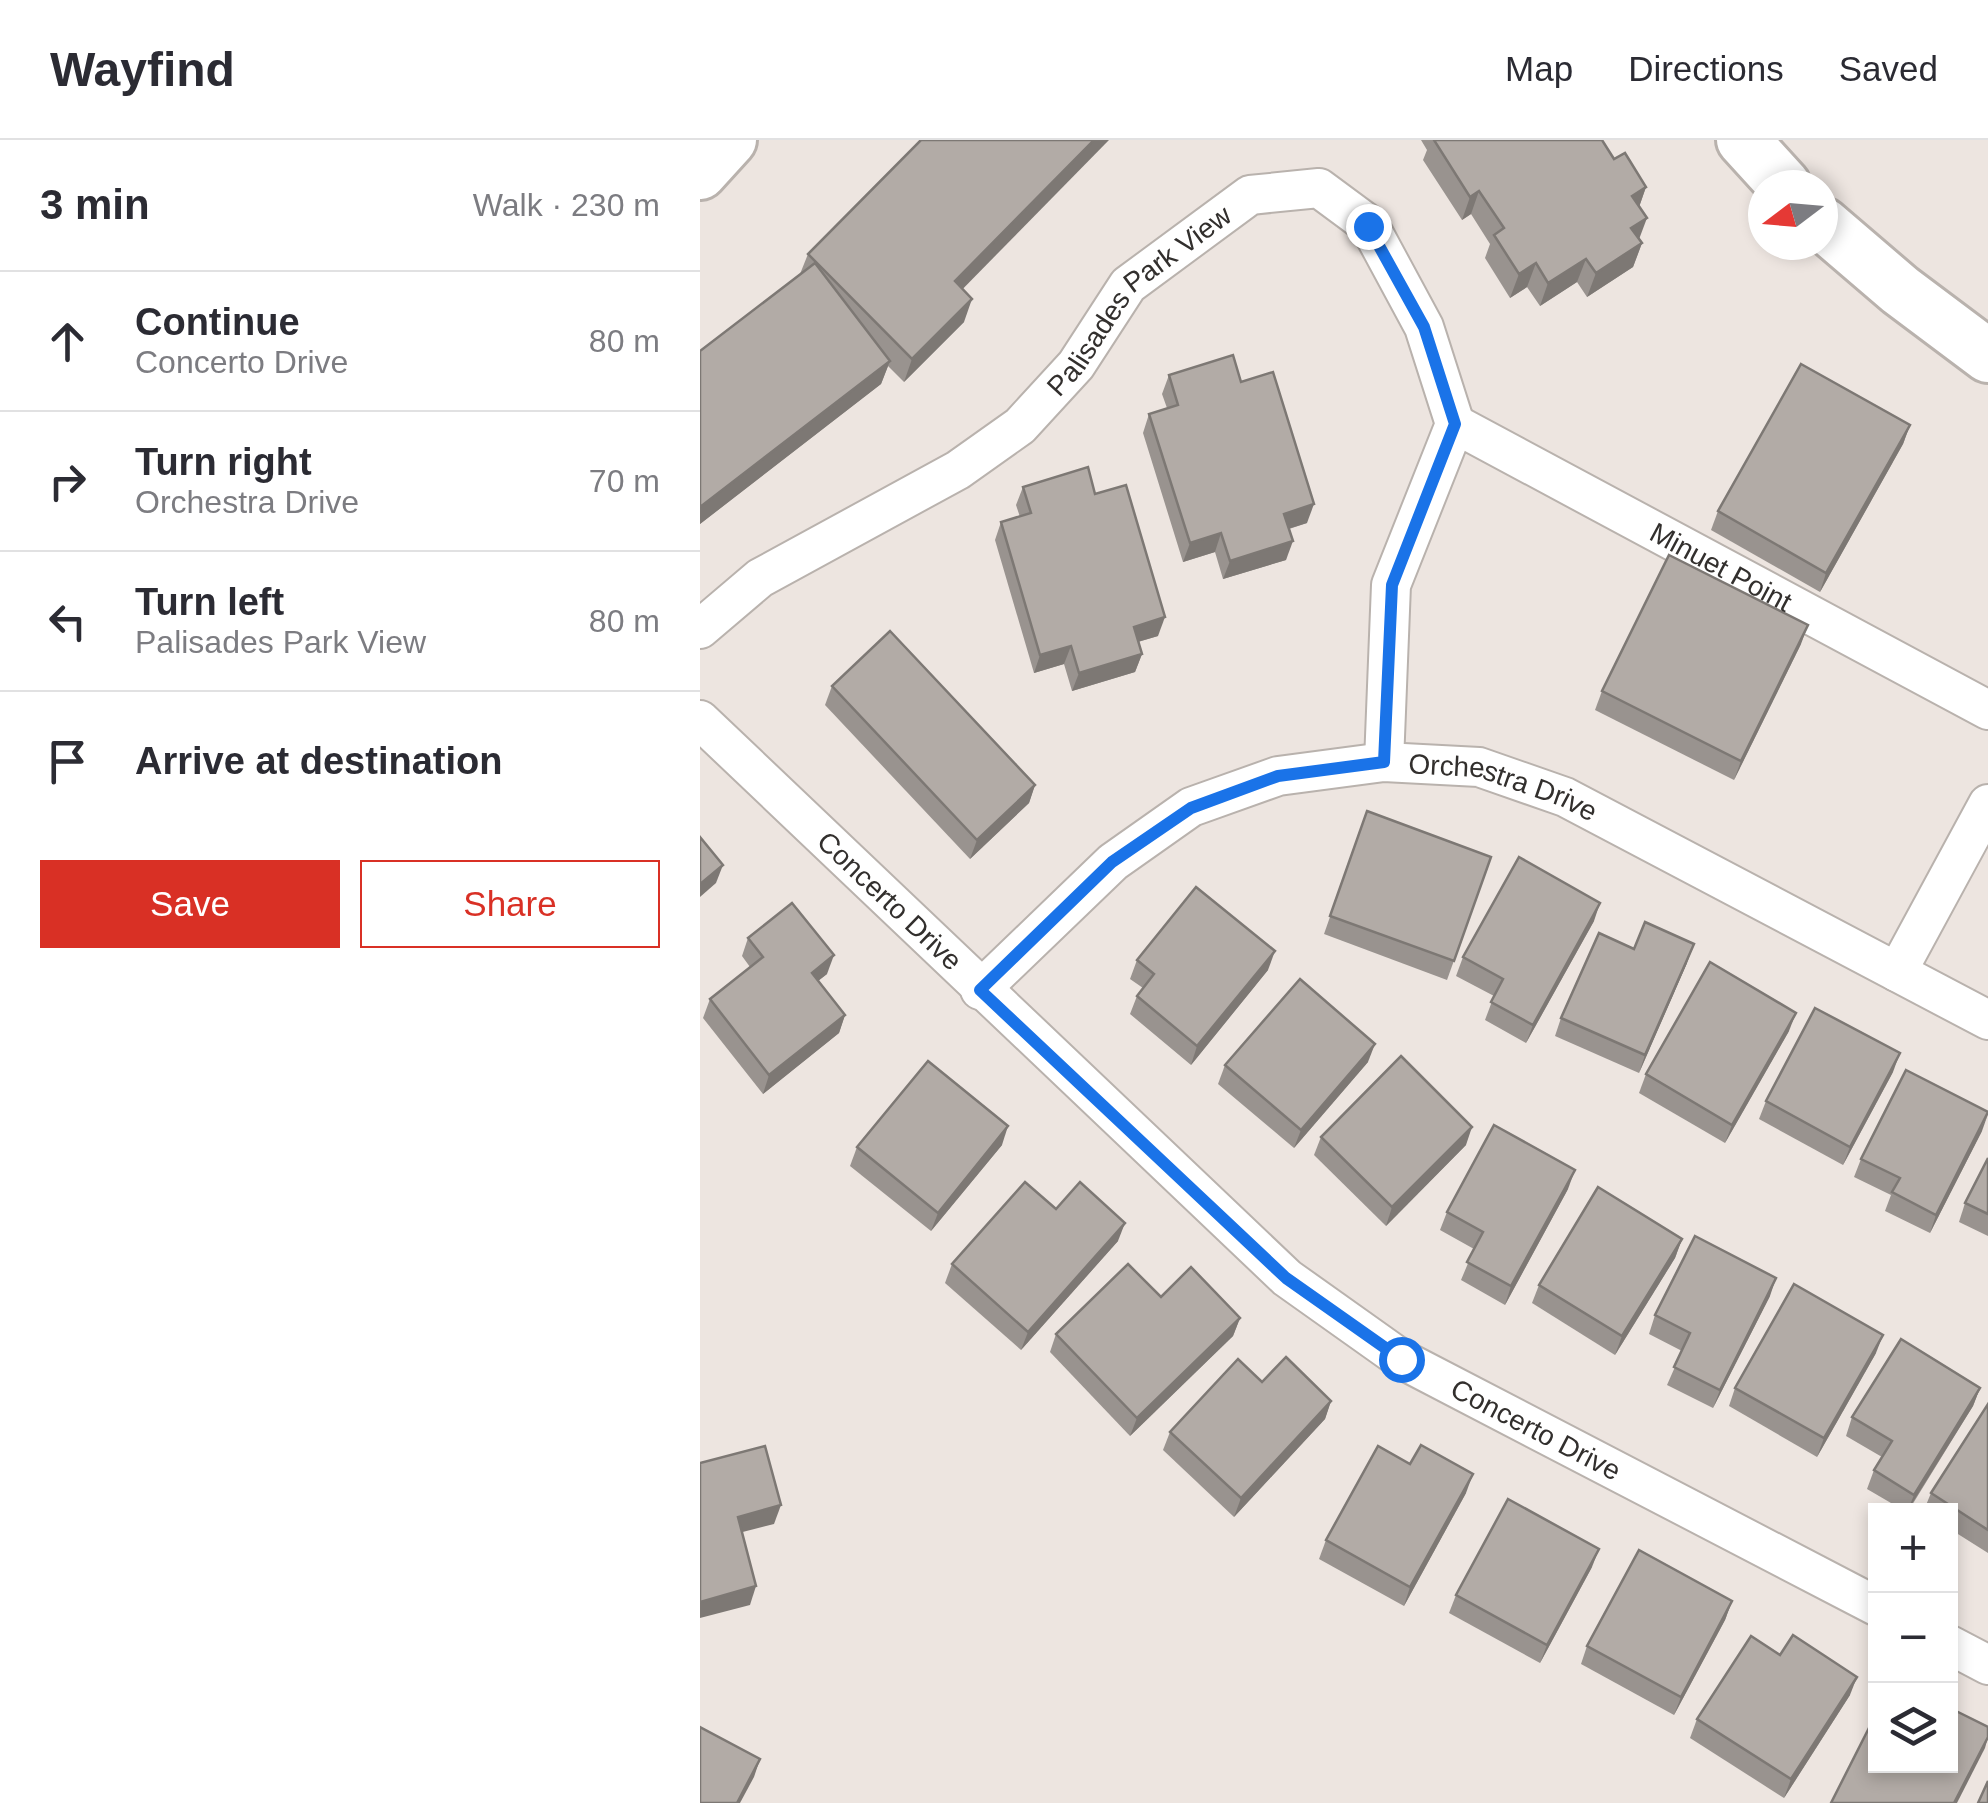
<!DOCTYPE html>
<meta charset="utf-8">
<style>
body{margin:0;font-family:Helvetica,sans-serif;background:#f2f2f3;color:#2b2b33}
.controls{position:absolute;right:30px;bottom:30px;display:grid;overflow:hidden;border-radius:0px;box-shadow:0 5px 15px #0003}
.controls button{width:90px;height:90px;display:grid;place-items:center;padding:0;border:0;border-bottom:2px solid #e1e1e2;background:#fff;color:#2b2b33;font:50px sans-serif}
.compass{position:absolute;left:1048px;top:30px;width:90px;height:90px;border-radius:50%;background:#fff;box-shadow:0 5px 15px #0003;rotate:254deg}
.stop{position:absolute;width:30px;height:30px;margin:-22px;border:8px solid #1a73e8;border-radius:50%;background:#fff}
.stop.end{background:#1a73e8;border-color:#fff;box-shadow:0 2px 10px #0008}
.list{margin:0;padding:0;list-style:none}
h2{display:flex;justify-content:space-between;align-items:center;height:130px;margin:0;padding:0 40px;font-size:42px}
h2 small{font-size:32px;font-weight:400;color:#7c7c81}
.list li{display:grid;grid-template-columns:65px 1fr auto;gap:30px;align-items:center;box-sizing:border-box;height:140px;padding:0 40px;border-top:2px solid #e1e1e2}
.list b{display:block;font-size:38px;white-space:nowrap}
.list p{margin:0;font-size:32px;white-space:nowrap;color:#7c7c81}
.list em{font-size:32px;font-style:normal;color:#7c7c81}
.actions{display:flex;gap:20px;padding:30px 40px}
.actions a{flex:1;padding:22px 0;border:2px solid #d93025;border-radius:0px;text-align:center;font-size:35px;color:#d93025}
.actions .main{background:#d93025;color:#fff}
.icon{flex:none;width:55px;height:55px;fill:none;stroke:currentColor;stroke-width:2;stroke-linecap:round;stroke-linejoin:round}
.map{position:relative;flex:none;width:1288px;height:1663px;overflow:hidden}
header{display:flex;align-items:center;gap:60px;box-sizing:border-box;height:140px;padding:0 50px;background:#fff;border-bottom:2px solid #e1e1e2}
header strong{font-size:48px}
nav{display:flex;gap:55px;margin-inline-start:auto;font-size:35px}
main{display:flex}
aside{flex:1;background:#fff}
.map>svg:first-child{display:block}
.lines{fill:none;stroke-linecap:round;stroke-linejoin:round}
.street-casing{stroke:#b9b2ad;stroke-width:42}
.secondary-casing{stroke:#b9b2ad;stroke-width:58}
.street{stroke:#fff;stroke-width:38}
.secondary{stroke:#fff;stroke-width:52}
.wall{fill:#99938f}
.shaded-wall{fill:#7d7874}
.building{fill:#b2aba6;stroke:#7d7874;stroke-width:2.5}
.route{stroke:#1a73e8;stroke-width:12}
.labels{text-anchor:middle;stroke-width:8;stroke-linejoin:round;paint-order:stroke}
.street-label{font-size:28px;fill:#322f2d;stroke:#ede5e0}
</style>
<header>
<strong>Wayfind</strong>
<nav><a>Map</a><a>Directions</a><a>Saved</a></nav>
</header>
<main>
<aside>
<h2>3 min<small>Walk · 230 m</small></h2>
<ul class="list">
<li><svg class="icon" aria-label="ahead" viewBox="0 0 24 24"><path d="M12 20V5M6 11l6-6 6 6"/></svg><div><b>Continue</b><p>Concerto Drive</p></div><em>80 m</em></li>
<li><svg class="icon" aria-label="right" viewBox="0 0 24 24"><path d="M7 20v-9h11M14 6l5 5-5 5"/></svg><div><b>Turn right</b><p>Orchestra Drive</p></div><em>70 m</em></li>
<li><svg class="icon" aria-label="left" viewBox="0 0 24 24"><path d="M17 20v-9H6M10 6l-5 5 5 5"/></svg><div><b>Turn left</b><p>Palisades Park View</p></div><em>80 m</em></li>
<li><svg class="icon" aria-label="arrive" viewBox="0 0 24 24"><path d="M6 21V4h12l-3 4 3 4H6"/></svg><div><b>Arrive at destination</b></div></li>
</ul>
<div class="actions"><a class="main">Save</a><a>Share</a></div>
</aside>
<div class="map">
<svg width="1288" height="1663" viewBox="0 0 1288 1663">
<rect width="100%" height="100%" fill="#ede5e0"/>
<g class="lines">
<g class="street-casing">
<g id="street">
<path id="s1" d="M755,284L1288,570"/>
<path id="s2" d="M0,489L60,438L258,330L320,286L376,225L428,145L550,55L619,48L669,85L724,187L755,284L691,445L684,622"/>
<path id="s3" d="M0,580L587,1138L701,1219L1176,1466"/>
<polyline points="1197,832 1288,664"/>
<path id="s4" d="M280,850L413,722L491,667L578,636L684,622L779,627L865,657L1288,880"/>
<polyline points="1250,1505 1288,1525"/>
</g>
</g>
<g class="secondary-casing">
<g id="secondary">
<polyline points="1043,0 1084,45"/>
<polyline points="0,33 30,0"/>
<polyline points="1123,84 1200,150 1288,216"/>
</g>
</g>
<use href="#street" class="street"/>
<use href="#secondary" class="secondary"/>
</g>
<g class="wall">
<polygon points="721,0 902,0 914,19 946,47 939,67 939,100 942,103 933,127 887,157 877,142 840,166 827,147 810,158 785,118 790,104 771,74 762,80 723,20 727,10"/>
<polygon points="108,114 262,149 264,182 204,242 188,226 181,244 0,384 0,211 100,134"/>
<polygon points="469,235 541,242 607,383 589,389 586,420 523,439 515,412 483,422 443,293 449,274 467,268 462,254"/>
<polygon points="1210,285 1203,304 1120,452 1011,390 1018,371"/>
<polygon points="323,347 395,354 458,496 438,502 442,514 435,532 372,551 364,524 334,533 295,400 301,382 320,377 316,365"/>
<polygon points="1101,504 1034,640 895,570 902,551"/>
<polygon points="132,546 335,645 329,663 270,719 125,565"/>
<polygon points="667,671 791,717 747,840 624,794"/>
<polygon points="894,781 826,903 785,880 794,856 756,836 763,817"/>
<polygon points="48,798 127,834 118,841 145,875 139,893 63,954 3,878 10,859 50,827 42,816"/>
<polygon points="934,809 987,823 939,933 855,896 861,878"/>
<polygon points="437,820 568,830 491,925 430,874 437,856 443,848 430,839"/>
<polygon points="1089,891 1025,1003 939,953 946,934"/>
<polygon points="668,922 594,1008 518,944 525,925"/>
<polygon points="1193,932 1143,1025 1059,979 1066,961"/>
<polygon points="1282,991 1230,1093 1185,1071 1191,1055 1154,1037 1161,1019"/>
<polygon points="621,997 766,1005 686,1086 614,1015"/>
<polygon points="302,1005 231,1091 150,1026 157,1007"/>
<polygon points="1288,1018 1288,1096 1259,1082 1265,1063"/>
<polygon points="868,1049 805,1165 761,1140 774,1109 740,1090 747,1072"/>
<polygon points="356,1069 418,1101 321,1210 245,1143 252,1124"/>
<polygon points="982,1099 975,1118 915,1215 832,1163 839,1145"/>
<polygon points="1070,1156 1013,1268 967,1245 982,1211 949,1194 955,1175"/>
<polygon points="461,1157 540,1178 533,1196 430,1296 350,1212 356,1194"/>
<polygon points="1176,1213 1117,1317 1029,1266 1035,1248"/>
<polygon points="562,1242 631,1261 625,1279 534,1377 463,1310 470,1292"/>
<polygon points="1280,1248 1273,1266 1209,1370 1203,1370 1167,1349 1174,1330 1182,1317 1146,1296 1152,1277"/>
<polygon points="1288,1264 1288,1413 1250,1389 1250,1370 1224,1370 1231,1353"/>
<polygon points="710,1324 766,1353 704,1466 619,1419 626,1400"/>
<polygon points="892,1427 840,1523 749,1473 756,1455"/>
<polygon points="1032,1461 1025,1480 974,1575 881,1524 887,1506"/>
<polygon points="1080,1515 1150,1555 1084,1658 990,1598 997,1579"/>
</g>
<g class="shaded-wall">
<polygon points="394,0 409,0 247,165 255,141"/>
<polygon points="946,47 938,70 932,56"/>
<polygon points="779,51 771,74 762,80 770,57"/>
<polygon points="947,78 938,102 931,88"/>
<polygon points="942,103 933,127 887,157 896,133"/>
<polygon points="886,119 877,142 840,166 848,143"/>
<polygon points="836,123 827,147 810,158 819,134"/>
<polygon points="272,159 264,182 204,242 212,219"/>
<polygon points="190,221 181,244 0,384 0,367"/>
<polygon points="1210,285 1203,304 1120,452 1126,433"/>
<polygon points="614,364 607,383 578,392 584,374"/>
<polygon points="521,393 515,412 483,422 490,403"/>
<polygon points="593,401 586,420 523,439 530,421"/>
<polygon points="465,477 458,496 427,505 434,487"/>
<polygon points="1108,485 1101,504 1034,640 1041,621"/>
<polygon points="371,506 364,524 334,533 340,515"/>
<polygon points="442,514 435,532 372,551 379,533"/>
<polygon points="335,645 329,663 270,719 277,700"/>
<polygon points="23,725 16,743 0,757 0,744"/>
<polygon points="900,763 894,781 826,903 833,885"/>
<polygon points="994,804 987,823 939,933 945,915"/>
<polygon points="575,811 568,830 491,925 497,906"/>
<polygon points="134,815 127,834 105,851 112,833"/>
<polygon points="1096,873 1089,891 1025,1003 1032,985"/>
<polygon points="145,875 139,893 63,954 69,935"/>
<polygon points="675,904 668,922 594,1008 601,990"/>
<polygon points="1200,913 1193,932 1143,1025 1150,1007"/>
<polygon points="1288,974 1282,991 1230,1093 1236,1075"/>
<polygon points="308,986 302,1005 231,1091 238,1073"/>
<polygon points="772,987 766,1005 686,1086 692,1067"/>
<polygon points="875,1030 868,1049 805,1165 811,1146"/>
<polygon points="425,1083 418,1101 321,1210 328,1192"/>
<polygon points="982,1099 975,1118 915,1215 922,1196"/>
<polygon points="1076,1138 1070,1156 1013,1268 1020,1250"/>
<polygon points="540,1178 533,1196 430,1296 437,1278"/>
<polygon points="1183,1195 1176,1213 1117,1317 1124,1298"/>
<polygon points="1280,1248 1273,1266 1208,1370 1214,1355"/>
<polygon points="631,1261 625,1279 534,1377 541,1358"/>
<polygon points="773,1334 766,1353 704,1466 710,1447"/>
<polygon points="81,1365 74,1384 31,1395 38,1377"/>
<polygon points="899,1409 892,1427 840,1523 847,1505"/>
<polygon points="56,1446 50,1465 0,1478 0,1462"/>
<polygon points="1032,1461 1025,1480 974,1575 981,1557"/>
<polygon points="1157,1537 1150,1555 1084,1658 1091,1639"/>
<polygon points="1288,1597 1285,1608 1257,1663 1254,1663"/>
<polygon points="60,1619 54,1637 40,1663 37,1663"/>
</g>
<g class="building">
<polygon points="221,0 394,0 255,141 272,159 212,219 108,114"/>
<polygon points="734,0 902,0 914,19 925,13 946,47 932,56 947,78 931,88 942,103 896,133 886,119 848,143 836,123 819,134 794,95 804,88 779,51 770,57"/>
<polygon points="115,123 190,221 0,367 0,211"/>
<polygon points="533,215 541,242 573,232 614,364 584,374 593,401 530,421 521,393 490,403 449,274 478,265 469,235"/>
<polygon points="1101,224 1210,285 1126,433 1018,371"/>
<polygon points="388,327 395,354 426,345 465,477 434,487 442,514 379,533 371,506 340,515 301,382 331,373 323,347"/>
<polygon points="969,415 1108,485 1041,621 902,551"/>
<polygon points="190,491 335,645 277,700 132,546"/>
<polygon points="667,671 791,717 754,821 630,776"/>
<polygon points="0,697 23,725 0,744"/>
<polygon points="819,717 900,763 833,885 791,862 803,839 763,817"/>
<polygon points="496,747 575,811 497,906 437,856 454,834 437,820"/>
<polygon points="92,763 134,815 112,833 145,875 69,935 10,859 63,817 48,798"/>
<polygon points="945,782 994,804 945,915 861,878 899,793 934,809"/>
<polygon points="1010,822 1096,873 1032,985 946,934"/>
<polygon points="600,839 675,904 601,990 525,925"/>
<polygon points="1115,868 1200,913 1150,1007 1066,961"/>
<polygon points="701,916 772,987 692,1067 621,997"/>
<polygon points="228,921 308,986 238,1073 157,1007"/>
<polygon points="1206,930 1288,972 1236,1075 1192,1052 1200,1038 1161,1019"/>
<polygon points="794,985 875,1030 811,1146 767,1122 783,1092 747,1072"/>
<polygon points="1288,1018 1288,1074 1265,1063"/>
<polygon points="325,1042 356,1069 380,1042 425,1083 328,1192 252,1124"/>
<polygon points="898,1047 982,1099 922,1196 839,1145"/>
<polygon points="995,1096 1076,1138 1020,1250 974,1227 990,1193 955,1175"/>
<polygon points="428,1124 461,1157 491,1127 540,1178 437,1278 356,1194"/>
<polygon points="1094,1144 1183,1195 1124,1298 1035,1248"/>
<polygon points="1201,1199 1280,1248 1214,1355 1174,1330 1192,1301 1152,1277"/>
<polygon points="586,1217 631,1261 541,1358 470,1292 538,1219 562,1242"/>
<polygon points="1288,1264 1288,1390 1231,1353"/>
<polygon points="721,1305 773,1334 710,1447 626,1400 678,1306 710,1324"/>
<polygon points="65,1306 81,1365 38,1377 56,1446 0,1462 0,1323"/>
<polygon points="808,1359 899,1409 847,1505 756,1455"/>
<polygon points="939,1410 1032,1461 981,1557 887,1506"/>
<polygon points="1093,1495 1157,1537 1091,1639 997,1579 1051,1496 1080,1515"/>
<polygon points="1250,1568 1288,1587 1288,1597 1254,1663 1131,1663 1175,1576 1176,1626 1250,1626"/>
<polygon points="0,1587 60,1619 37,1663 0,1663"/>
<polygon points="1288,1641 1288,1663 1278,1663"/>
</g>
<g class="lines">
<polyline class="route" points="668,86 724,187 755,284 692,445 684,622 578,636 491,668 412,722 280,850 586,1138 701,1219"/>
</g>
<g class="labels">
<g class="street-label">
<text dy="10" stroke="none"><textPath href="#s2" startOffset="555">Palisades Park View</textPath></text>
<text dy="10" stroke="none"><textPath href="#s1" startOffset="302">Minuet Point</textPath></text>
<text dy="10" stroke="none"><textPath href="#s4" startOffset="602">Orchestra Drive</textPath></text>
<text dy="10" stroke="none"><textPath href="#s3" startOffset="262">Concerto Drive</textPath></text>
<text dy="10" stroke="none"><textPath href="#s3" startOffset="1102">Concerto Drive</textPath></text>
</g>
</g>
</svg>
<div class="controls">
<button>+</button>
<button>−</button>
<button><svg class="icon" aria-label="layers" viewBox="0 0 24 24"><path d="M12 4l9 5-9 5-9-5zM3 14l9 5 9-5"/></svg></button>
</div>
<svg class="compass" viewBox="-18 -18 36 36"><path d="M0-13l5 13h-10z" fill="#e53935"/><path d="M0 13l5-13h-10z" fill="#7c7c81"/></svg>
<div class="stop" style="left:701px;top:1219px"></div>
<div class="stop end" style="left:668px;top:86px"></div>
</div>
</main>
